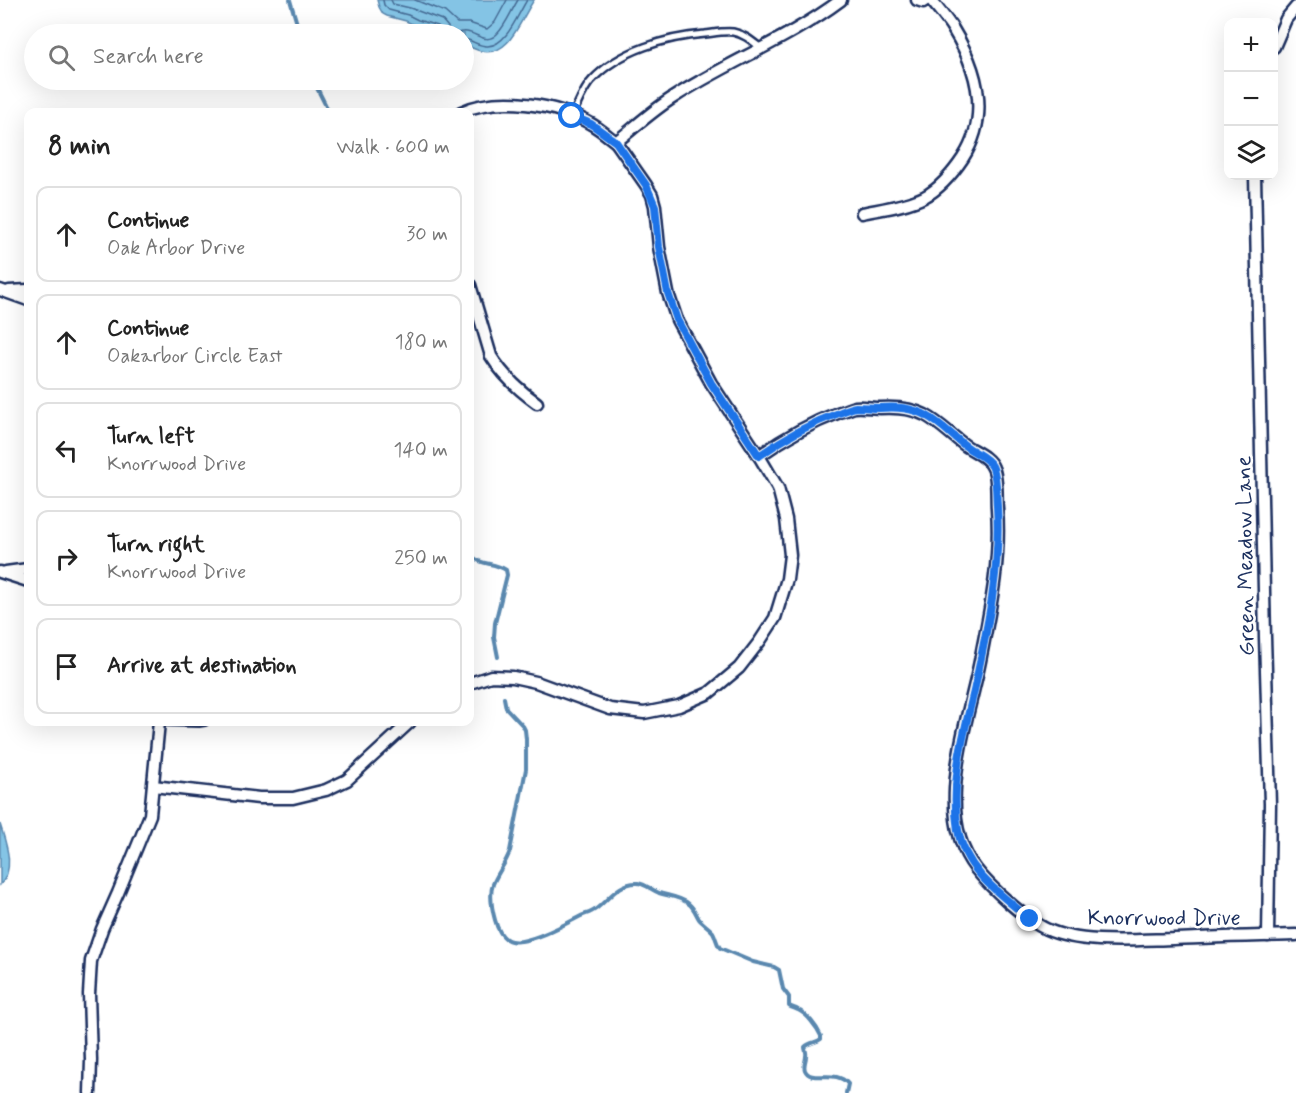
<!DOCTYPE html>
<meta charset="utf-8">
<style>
body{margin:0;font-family:Mynerve,sans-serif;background:#f2f2f2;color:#222}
.controls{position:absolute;right:18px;top:18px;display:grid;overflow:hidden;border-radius:12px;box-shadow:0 6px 24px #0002}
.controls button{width:54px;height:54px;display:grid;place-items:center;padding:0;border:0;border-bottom:2px solid #e0e0e0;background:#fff;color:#222;font:30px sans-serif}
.stop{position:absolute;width:18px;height:18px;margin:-14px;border:4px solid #1a73e8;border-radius:50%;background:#fff}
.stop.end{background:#1a73e8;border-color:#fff;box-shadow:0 2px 6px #0008}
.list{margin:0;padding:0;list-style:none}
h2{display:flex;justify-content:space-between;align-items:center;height:78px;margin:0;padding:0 24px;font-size:26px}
h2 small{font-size:20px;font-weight:400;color:#767676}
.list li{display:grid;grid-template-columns:39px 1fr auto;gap:18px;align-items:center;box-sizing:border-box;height:96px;margin:0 12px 12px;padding:0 12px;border:2px solid #e0e0e0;border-radius:12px}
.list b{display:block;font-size:22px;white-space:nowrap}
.list p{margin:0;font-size:20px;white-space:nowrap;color:#767676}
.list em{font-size:20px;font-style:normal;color:#767676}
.icon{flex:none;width:33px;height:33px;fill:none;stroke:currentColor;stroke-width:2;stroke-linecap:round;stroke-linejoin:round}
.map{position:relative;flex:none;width:1296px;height:1093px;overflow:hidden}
.search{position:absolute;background:#fff;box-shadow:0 6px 24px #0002;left:24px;top:24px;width:450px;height:66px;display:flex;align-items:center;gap:15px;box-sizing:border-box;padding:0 21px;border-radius:33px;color:#767676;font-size:22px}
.panel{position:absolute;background:#fff;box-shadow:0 6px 24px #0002;left:24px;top:108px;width:450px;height:618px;border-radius:12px}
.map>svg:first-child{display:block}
.water{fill:#84c4e5;stroke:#5a88af;stroke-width:1.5}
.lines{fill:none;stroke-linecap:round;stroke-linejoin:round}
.shore{stroke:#456b94;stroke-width:1.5}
.stream{stroke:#5a88af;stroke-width:4}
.lane-casing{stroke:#1b2f5e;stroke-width:10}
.street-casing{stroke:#1b2f5e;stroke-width:15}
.lane{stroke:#fff;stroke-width:5}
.street{stroke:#fff;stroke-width:10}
.route{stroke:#1a73e8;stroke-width:8}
.labels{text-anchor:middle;stroke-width:5;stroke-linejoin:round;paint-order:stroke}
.street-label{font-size:22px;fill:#1b2f5e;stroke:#fff}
</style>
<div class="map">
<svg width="1296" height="1093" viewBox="0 0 1296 1093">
<rect width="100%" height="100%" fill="#fff"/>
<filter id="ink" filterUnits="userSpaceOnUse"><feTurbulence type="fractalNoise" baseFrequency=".0167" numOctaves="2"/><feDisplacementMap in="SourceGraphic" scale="12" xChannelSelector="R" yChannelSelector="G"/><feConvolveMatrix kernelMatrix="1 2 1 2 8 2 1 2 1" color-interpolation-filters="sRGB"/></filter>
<g filter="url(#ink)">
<g class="water">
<path d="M377,0H534C521,18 510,58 481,51C475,50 469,46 464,44V34H443L416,26L406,21L387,16L383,14L379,7Z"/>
<path d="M0,824C6,844 16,869 0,885Z"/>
</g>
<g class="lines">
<g class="shore">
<polyline points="383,0 384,5 389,10 408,15 418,20 438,26 441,30 442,34"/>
<polyline points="391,0 393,4 410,8 442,20 448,27 449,34"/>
<polyline points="415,0 445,12 457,23 469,23 487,29 495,22 507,0"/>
<path d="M456,34C473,25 483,48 497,34C506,25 511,11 518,0"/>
<path d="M464,39C472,40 478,46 487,46C506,47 518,14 527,0"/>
</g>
<g class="stream">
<polyline points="290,0 300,34"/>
<polyline points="313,80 329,112"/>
<path d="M470,554C482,567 492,561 506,570L507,575L495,623L494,637L498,657"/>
<path d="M504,698L506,708L523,726L525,730L526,739V769L510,851C506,863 498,872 493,884C489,895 492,909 495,920C497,928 502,939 511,941C527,945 564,925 579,917C585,914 591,913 596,909C609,899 619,882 638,883C645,884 652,890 659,893C668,896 681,897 689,904C694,908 696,914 699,919C703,924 709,927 713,932C716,937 716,943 720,948L753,962L774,967L779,970L783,989L789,997V1006C792,1008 795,1008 798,1010C807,1014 817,1027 821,1036V1039C816,1043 810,1042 805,1047C805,1050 807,1053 806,1056C806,1061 803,1065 805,1070C811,1084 836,1068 848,1084L846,1093"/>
</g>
<g class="lane-casing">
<g id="lane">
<path d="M572,116C578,104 583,89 592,80C620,50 667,37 705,34C714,33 724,31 733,32C744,34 752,41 761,48"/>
<polyline points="159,722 199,723 205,722"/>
</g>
</g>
<g class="street-casing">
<g id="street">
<polyline points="917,0 923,2 926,0"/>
<polyline points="1274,47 1286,19 1296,7"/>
<path d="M461,112C498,95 558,104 593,125C601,130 608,136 616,142C635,127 653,110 674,97C728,62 789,39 841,0"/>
<polyline points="1255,176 1265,637 1270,804 1268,936"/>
<path d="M862,213C881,209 906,206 924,197C939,189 953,173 963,158C990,116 978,70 953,29C947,19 938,9 931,0"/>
<path d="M470,285L491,356C502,374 520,391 537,403"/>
<polyline points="0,290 28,300"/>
<polyline points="9,291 28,290"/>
<path d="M759,456C784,438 811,423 840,412C845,411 850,408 855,407C863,406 872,408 880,408C896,407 911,408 925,415C940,423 952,436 966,446C975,452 989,457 993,468C998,478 996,498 997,509C1001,561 990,610 980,661C968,722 932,815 976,869C990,887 1025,919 1046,929C1081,945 1135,940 1173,939C1214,937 1255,936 1296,935"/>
<polyline points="0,572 28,581"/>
<polyline points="6,572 28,569"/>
<polyline points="470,683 491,676 513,677 536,682 610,709 644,713 679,706 709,693 739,668 760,641 775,618 787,579 790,555 786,519 778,488 759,456 711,383 677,320 668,293 659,247 655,206 652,195 646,185 616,142"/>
<polyline points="153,786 259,798 293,798 326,790 347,780 410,722"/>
<polyline points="90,1093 91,1060 89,994 91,961 102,929 118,893 150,815 159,722"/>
</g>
</g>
<use href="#lane" class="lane"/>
<use href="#street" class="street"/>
</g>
</g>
<g class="lines" filter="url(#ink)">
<path class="route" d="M572,116L591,124L616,142L646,185L655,206L659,247L668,293L677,320L711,383L759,456C784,438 811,423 839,413C844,411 850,408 856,407C864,407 871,408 879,408C897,407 911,407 927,416C942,424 953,437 967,447C975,453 987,457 992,466C997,475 996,495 997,506C1001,568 987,630 974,691C963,737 950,782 958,830C965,871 1000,894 1030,919"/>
</g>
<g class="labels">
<g class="street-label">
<text transform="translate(1244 556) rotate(-91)" y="8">Green Meadow Lane</text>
<text x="1164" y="925">Knorrwood Drive</text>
</g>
</g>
</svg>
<div class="controls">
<button>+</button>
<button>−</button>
<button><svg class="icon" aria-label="layers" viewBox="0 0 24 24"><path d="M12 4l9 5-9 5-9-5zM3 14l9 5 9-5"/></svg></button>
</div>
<div class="stop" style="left:572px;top:116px"></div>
<div class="stop end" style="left:1030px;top:919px"></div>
<div class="search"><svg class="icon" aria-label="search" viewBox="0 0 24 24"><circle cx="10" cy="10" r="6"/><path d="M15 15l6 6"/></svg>Search here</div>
<section class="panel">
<h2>8 min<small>Walk · 600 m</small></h2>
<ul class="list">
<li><svg class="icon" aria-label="ahead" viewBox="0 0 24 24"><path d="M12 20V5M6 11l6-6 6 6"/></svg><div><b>Continue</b><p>Oak Arbor Drive</p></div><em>30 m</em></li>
<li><svg class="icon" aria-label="ahead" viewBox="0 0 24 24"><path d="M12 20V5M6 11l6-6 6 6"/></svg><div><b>Continue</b><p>Oakarbor Circle East</p></div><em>180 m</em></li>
<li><svg class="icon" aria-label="left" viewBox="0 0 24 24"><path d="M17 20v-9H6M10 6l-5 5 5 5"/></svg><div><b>Turn left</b><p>Knorrwood Drive</p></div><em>140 m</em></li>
<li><svg class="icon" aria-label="right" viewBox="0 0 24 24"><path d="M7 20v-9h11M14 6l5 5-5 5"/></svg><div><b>Turn right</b><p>Knorrwood Drive</p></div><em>250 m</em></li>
<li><svg class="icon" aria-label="arrive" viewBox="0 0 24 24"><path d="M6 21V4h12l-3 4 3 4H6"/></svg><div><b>Arrive at destination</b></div></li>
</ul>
</section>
</div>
